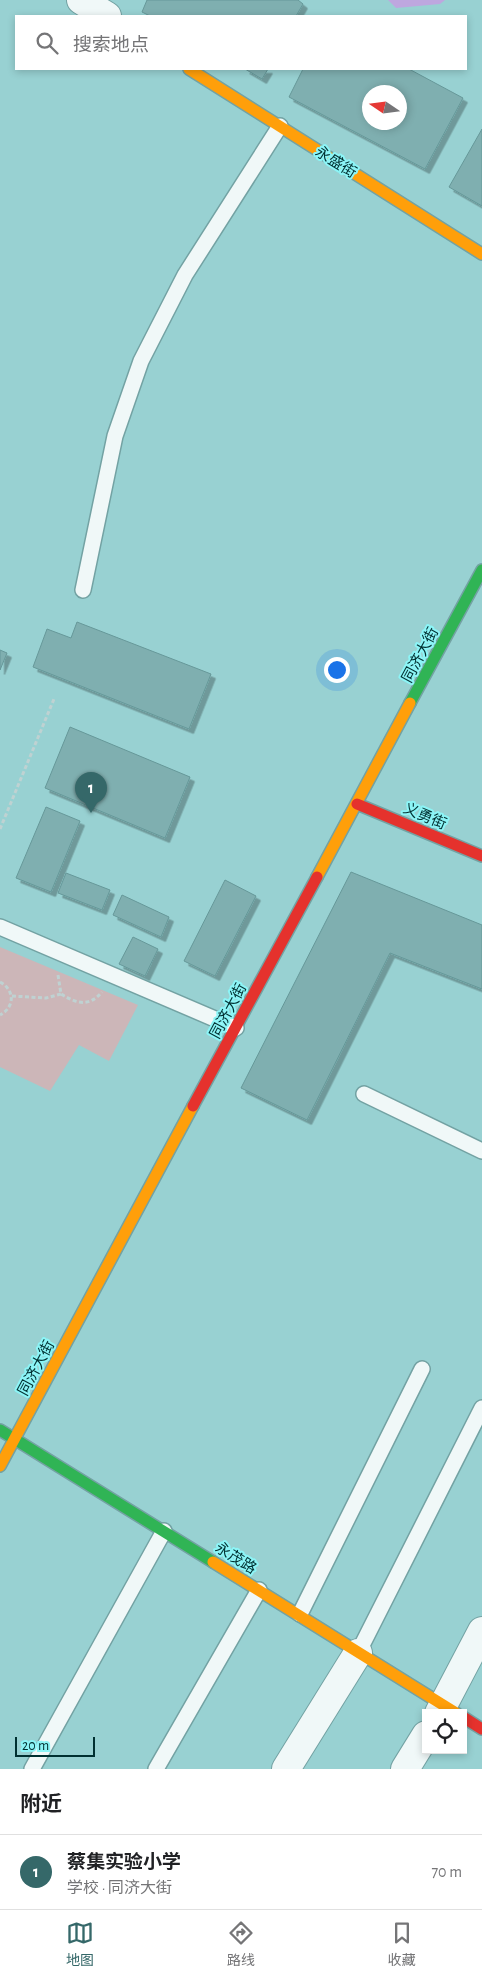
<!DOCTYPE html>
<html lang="zh">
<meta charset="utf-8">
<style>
body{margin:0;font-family:"Alegreya Sans","Noto Sans SC",sans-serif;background:#f6f6f6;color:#202124}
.controls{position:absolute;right:15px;bottom:15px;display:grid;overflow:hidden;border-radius:0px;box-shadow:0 2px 8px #0003}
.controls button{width:45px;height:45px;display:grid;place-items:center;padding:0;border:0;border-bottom:1px solid #e0e0e0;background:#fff;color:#202124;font:25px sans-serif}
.compass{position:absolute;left:362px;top:85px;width:45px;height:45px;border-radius:50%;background:#fff;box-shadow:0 2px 8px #0003;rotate:283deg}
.scale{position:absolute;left:15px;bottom:12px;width:80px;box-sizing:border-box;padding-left:5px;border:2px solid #003031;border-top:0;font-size:14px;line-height:18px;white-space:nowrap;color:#003031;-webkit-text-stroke:4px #8cf5f7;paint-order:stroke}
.you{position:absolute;left:336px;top:669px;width:18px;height:18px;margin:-12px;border:4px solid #fff;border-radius:50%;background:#1a73e8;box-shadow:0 0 0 8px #1a73e833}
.badge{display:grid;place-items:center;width:32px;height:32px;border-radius:50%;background:#356869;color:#fff;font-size:16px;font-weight:700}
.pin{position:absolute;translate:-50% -41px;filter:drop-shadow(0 1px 2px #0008)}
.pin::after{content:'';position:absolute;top:26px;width:18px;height:15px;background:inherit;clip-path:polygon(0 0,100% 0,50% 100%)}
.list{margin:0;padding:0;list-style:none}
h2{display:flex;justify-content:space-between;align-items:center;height:65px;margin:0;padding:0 20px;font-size:21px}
h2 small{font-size:16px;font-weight:400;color:#757577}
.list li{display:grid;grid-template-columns:32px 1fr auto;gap:15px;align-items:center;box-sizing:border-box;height:75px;padding:0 20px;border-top:1px solid #e0e0e0}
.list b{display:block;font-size:19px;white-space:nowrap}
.list p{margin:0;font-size:16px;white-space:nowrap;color:#757577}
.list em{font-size:16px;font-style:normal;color:#757577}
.icon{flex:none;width:28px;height:28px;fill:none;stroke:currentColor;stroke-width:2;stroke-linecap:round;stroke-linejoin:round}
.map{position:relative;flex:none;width:482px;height:1769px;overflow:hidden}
.search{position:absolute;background:#fff;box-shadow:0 2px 8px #0003;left:15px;right:15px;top:15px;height:55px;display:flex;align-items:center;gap:12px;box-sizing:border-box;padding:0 18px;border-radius:0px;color:#757577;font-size:19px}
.sheet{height:140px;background:#fff}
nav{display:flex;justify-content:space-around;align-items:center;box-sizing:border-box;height:70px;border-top:1px solid #e0e0e0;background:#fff;font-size:14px;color:#757577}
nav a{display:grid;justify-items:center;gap:2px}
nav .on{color:#356869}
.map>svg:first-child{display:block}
.green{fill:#ccb6b8}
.water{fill:#bea7df}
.building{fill:#7fafb0;stroke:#669899;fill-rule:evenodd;filter:url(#shadow)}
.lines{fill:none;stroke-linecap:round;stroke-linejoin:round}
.lane-casing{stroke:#73a2a3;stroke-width:18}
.street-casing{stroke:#73a2a3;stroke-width:30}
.fast-casing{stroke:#73a2a3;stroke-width:14}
.slow-casing{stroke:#73a2a3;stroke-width:14}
.jam-casing{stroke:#73a2a3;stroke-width:14}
.path{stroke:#bfd2d2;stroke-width:3;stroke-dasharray:4 2.5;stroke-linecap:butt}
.lane{stroke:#f0f8f8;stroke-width:15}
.street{stroke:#f0f8f8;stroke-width:28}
.fast{stroke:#30b455;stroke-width:11}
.slow{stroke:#ff9f0a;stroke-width:11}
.jam{stroke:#e5322d;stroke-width:11}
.labels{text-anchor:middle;stroke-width:4;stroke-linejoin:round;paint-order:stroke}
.street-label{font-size:15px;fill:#003031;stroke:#8cf5f7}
</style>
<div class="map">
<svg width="482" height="1769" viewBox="0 0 482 1769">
<defs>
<filter id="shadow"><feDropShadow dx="4.5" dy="4.5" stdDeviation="0" flood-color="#0004"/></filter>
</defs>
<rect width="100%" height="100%" fill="#98d1d2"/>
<polygon class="green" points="0,947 138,1005 109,1061 79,1045 50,1091 0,1067"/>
<polygon class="water" points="388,0 445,0 440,4 396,8"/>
<g class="building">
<polygon points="147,0 298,0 303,4 296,16 150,16 142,12"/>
<polygon points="245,69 268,69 262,79"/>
<path d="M303,69H409L463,98L425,169L289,97ZM370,92H400V122H370Z"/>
<polygon points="482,129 482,206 449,187"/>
<polygon points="77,622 211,674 189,729 33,667 47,629 71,638"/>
<polygon points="0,650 7,653 0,670"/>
<polygon points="70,727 190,777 165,838 45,788"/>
<polygon points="46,807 80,821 51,892 16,878"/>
<polygon points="351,872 482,925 482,989 390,953 307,1120 241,1088"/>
<polygon points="66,873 110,890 102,910 58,893"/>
<polygon points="225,880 256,896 215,976 184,961"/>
<polygon points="122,895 169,917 161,937 113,915"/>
<polygon points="133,937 158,949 145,976 119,964"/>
</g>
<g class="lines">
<g class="lane-casing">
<g id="lane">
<polyline points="83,590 115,436 141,361 185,275 280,126"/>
<polyline points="0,927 236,1028"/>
<polyline points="364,1094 482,1151"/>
<polyline points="300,1614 422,1369"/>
<polyline points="358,1653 482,1408"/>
<polyline points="32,1769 164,1531"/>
<polyline points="156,1769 259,1590"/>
</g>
</g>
<g class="street-casing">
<g id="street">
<polyline points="81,0 107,16"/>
<polyline points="439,1713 482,1631"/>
<polyline points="286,1769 358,1653"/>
<polyline points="405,1769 426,1735"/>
</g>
</g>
<g class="fast-casing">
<g id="fast">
<polyline points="410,703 482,570"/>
<polyline points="0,1430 213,1562"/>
</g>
</g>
<g class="slow-casing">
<g id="slow">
<polyline points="189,69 482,254"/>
<polyline points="317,877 410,703"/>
<polyline points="0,1466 193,1106"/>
<polyline points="213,1562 456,1713"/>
</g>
</g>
<g class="jam-casing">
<g id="jam">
<polyline points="357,804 482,856"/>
<polyline points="193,1106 317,877"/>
<polyline points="463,1717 482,1729"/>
</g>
</g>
<g class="path">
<polyline points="0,829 54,699"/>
<path d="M58,975L61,994C77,1004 89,1007 102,992"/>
<path d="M0,982C15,990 15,1007 0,1015"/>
<polyline points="12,996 46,998 61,994"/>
</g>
<use href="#lane" class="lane"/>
<use href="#street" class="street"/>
<use href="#fast" class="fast"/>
<use href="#slow" class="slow"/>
<use href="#jam" class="jam"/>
</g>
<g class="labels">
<g class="street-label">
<text transform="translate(336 162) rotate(32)" y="5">永盛街</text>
<text transform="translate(420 655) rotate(-62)" y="5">同济大街</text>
<text transform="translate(425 816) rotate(23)" y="5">义勇街</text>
<text transform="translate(228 1011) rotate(-62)" y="5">同济大街</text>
<text transform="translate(36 1368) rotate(-62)" y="5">同济大街</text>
<text transform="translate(236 1558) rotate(32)" y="5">永茂路</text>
</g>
</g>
</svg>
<div class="controls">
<button><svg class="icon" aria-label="locate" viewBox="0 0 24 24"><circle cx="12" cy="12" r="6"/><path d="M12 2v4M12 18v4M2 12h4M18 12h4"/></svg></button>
</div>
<svg class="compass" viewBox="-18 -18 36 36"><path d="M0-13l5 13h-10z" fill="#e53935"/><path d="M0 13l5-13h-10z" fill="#757577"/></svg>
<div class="scale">20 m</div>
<div class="you"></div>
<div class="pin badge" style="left:91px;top:813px">1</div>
<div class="search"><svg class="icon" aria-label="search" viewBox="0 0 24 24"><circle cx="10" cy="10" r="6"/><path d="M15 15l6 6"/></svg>搜索地点</div>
</div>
<section class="sheet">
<h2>附近<small></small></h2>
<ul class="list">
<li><span class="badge">1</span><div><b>蔡集实验小学</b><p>学校 · 同济大街</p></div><em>70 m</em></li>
</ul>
</section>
<nav>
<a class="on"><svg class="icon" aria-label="map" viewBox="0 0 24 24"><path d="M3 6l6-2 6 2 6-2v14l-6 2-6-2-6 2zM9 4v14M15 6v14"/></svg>地图</a>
<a><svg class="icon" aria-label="directions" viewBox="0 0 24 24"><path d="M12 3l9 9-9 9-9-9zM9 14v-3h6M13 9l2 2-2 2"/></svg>路线</a>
<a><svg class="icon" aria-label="saved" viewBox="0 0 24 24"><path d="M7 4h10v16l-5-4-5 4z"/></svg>收藏</a>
</nav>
